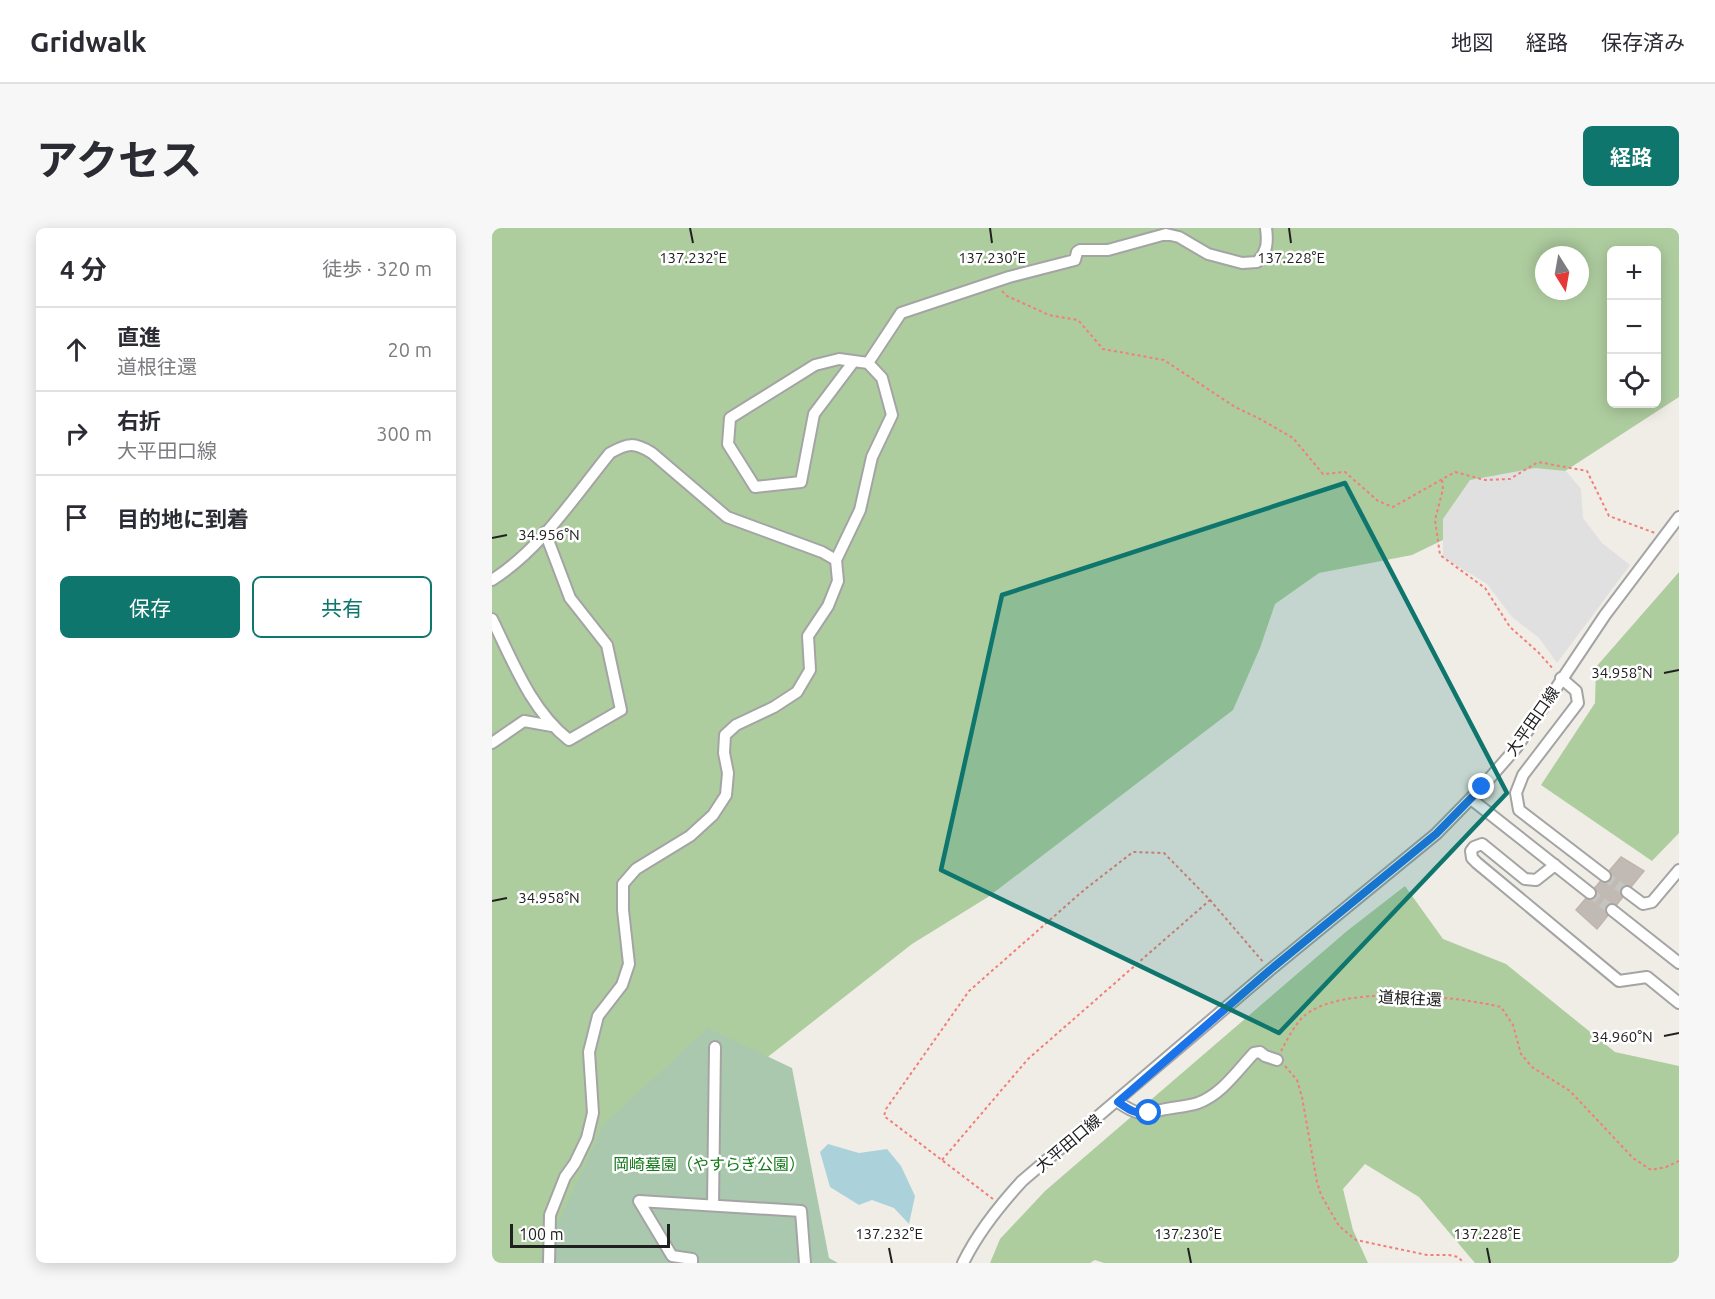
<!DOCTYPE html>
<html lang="ja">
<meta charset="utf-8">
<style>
body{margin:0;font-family:Ubuntu,"Noto Sans JP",sans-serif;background:#f7f7f7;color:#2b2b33}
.controls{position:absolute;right:18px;top:18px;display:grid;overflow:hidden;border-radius:9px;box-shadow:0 3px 15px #0003}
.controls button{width:54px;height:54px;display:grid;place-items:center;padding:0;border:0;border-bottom:2px solid #e1e1e2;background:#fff;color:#2b2b33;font:30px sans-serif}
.compass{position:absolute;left:1043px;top:18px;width:54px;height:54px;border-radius:50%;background:#fff;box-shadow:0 3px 15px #0003;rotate:169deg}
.scale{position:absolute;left:18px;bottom:15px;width:160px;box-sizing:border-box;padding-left:6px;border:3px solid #202020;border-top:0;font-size:16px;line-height:21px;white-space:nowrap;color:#202020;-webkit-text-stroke:4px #fff;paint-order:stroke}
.stop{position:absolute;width:18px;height:18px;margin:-14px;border:4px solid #1a73e8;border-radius:50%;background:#fff}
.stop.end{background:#1a73e8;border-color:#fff;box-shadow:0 2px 6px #0008}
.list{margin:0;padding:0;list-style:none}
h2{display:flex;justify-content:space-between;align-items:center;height:78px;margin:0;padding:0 24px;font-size:26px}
h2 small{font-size:20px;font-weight:400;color:#7c7c81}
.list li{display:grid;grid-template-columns:39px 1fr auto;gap:18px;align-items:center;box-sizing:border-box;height:84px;padding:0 24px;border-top:2px solid #e1e1e2}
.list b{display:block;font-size:22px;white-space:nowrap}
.list p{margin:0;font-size:20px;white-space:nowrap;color:#7c7c81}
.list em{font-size:20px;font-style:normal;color:#7c7c81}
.actions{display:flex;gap:12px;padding:18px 24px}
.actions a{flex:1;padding:14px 0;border:2px solid #0f766e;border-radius:9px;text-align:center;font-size:21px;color:#0f766e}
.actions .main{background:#0f766e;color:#fff}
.icon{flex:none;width:33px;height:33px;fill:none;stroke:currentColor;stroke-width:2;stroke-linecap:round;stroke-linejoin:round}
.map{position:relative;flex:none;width:1187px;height:1035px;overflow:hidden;border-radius:9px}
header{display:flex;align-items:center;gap:36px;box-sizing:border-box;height:84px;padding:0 30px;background:#fff;border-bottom:2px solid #e1e1e2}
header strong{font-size:28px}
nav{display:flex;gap:33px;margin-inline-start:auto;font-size:21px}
.intro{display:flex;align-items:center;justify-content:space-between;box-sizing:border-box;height:144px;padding:0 36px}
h1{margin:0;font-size:42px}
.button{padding:15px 27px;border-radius:9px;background:#0f766e;color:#fff;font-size:21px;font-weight:700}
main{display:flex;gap:36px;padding:0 36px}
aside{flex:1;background:#fff;border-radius:9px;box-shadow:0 3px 15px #0003}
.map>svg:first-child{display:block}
.forest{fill:#aecd9f;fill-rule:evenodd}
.cemetery{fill:#aac8ad}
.parking{fill:#e0e0e0}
.water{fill:#abd2db}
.building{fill:#c1b9b4;stroke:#c1b4aa;stroke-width:1.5}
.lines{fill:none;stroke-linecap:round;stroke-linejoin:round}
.minor-tunnel{stroke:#c6c4bf;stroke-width:10;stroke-dasharray:10 5;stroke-linecap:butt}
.minor-casing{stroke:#a4a4a4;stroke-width:14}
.path{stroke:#f17f77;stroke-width:2;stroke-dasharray:3 3;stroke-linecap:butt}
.minor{stroke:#fff;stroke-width:10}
.route{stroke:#1a73e8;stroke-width:8}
.marked{fill:#0f766e;fill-opacity:0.2;stroke:#0f766e;stroke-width:4.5;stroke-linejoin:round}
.ticks{fill:none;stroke:#202020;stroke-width:2}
.labels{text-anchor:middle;stroke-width:5;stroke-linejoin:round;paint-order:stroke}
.street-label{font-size:16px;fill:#202020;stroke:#fff}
.park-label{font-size:16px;fill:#137a18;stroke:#fff}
.ticks-label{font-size:15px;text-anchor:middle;fill:#202020;stroke:#fff;stroke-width:5;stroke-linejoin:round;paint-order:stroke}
</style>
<header>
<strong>Gridwalk</strong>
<nav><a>地図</a><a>経路</a><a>保存済み</a></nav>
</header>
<div class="intro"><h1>アクセス</h1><a class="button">経路</a></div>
<main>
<aside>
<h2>4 分<small>徒歩 · 320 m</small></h2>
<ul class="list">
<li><svg class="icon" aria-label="ahead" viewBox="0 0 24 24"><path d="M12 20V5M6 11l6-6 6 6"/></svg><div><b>直進</b><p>道根往還</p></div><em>20 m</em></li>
<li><svg class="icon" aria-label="right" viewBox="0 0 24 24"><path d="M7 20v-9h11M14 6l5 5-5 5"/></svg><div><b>右折</b><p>大平田口線</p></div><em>300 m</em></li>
<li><svg class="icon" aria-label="arrive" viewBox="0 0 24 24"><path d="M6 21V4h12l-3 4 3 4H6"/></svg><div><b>目的地に到着</b></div></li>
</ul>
<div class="actions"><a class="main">保存</a><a>共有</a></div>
</aside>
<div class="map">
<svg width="1187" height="1035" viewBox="0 0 1187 1035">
<rect width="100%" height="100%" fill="#f0ede7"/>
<g class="forest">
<path d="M0,0H1187V169L1013,282L920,327L827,345L783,376L768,420L741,482L496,669L420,716L194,893L135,1035H0ZM1120,22H1164V176H1120ZM1052,27H1088V63H1052Z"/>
<polygon points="1187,344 1187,605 1160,633 1049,557 1103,475 1104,439"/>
<polygon points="913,658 951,711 1014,736 1123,824 1187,838 1187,1035 983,1035 927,969 873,936 851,961 861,1002 876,1035 612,1035 603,1032 598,1035 498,1035 508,1011 553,963 855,703"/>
</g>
<polygon class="cemetery" points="216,800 300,840 337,1030 346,1035 47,1035 112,896"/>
<polygon class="parking" points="1043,240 1074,243 1089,261 1091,290 1110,315 1138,337 1065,435 1047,410 1020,389 995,356 951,329 951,291 978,252"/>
<polygon class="water" points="336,916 367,925 395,921 409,938 423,968 417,996 402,980 380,972 367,977 338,959 328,924"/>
<polygon class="building" points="1129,629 1152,643 1105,701 1084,682"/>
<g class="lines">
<g class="minor-tunnel">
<polyline points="1113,648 1135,664"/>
<polyline points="1098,665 1120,682"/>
</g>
<g class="minor-casing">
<g id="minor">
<path d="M376,135L409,85L517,49L583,32L585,24L588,22H616L674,6L687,9L716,26L750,35L765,34C775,24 776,15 774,0"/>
<polyline points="344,332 368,282 380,229 400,187 390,150 376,135 347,131 323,137 238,190 236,216 263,259 309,254 322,186 362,133"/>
<path d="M0,352C49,321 82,269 118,225C136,215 142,214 160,225L235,289L330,324L344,332"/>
<path d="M0,391C21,434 39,482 77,512L129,482L115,417L78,370L53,304"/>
<polyline points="1069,450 1084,463 1086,475 1031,547 1024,565 1027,582 1113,648"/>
<polyline points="0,515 32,493 60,498"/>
<polyline points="979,571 1098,665"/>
<polyline points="1063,637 1044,652 1033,651 990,616 982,619 979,623 980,630 985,635 1127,753 1155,749 1187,775"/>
<polyline points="1135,664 1151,676 1160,674 1187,642"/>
<polyline points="1120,682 1187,735"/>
<path d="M626,874C645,887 647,886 669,882C681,879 694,879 706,875C730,866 745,843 762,825L768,824L773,828L785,832"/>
<polyline points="221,977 223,819"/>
<polyline points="57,1035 58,987 73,949 83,935 95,910 101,885 97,824 106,788 130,757 137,736 131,682 131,656 144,641 198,608 221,587 234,567 236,545 232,525 233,507 244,497 282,479 305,464 318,442 316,408 336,378 346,353 344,332"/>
<polyline points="200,1035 200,1031 180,1028 147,973 309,983 313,1035"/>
<path d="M471,1035C486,1004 507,978 530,953L778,742L944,606L990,559L1024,520L1113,387L1187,289"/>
</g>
</g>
<g class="path">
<polyline points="510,63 515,68 557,87 586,92 611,121 672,132 743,179 770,192 801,210 831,246 853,244 886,273 901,279 963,244 993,252 1018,251 1046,234 1095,243 1117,288 1163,305"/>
<polyline points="950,252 951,261 943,292 948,327 993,360 1018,399 1046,424 1062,442"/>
<path d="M789,823C795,812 803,796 812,788C849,756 964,768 1009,779L1021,797L1029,826L1040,839L1078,863L1141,930L1159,942L1174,939L1187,933"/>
<polyline points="793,838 805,852 810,869 825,954 829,967 847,998 864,1012 935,1027 957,1027 966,1029 972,1035"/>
<polyline points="450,932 536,831 718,672"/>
<polyline points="501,971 392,888 394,881 477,763 592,662 641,624 672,625 718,672 772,735"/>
</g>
<use href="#minor" class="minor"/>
</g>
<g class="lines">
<path class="route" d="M657,885C644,887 636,881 626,874L778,742L944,606L990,559"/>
</g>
<path class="marked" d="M853,255L1015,565L787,805L449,642L510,367Z"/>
<path class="ticks" d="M198,0L201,15M498,0L500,15M797,0L799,15M0,310L15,307M1172,445L1187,442M0,673L15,670M1172,808L1187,805M397,1020L400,1035M696,1020L699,1035M995,1020L998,1035"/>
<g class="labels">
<g class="street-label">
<text transform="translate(1040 493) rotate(-55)" y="6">大平田口線</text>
<text transform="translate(918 770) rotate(3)" y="6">道根往還</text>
<text transform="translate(576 915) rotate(-40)" y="6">大平田口線</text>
</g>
<g class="park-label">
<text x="217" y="942">岡崎墓園（やすらぎ公園）</text>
</g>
</g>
<g class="ticks-label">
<text x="201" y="35">137.232°E</text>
<text x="500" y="35">137.230°E</text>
<text x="799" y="35">137.228°E</text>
<text x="57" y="312">34.956°N</text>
<text x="1130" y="450">34.958°N</text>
<text x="57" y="675">34.958°N</text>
<text x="1130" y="814">34.960°N</text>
<text x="397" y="1011">137.232°E</text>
<text x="696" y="1011">137.230°E</text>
<text x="995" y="1011">137.228°E</text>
</g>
</svg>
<div class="controls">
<button>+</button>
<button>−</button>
<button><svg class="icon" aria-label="locate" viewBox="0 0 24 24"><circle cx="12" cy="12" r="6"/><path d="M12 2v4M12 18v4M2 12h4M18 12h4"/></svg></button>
</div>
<svg class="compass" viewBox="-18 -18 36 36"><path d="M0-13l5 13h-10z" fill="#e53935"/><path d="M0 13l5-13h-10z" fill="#7c7c81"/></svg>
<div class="scale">100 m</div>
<div class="stop" style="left:657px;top:885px"></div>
<div class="stop end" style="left:990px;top:559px"></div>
</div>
</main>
